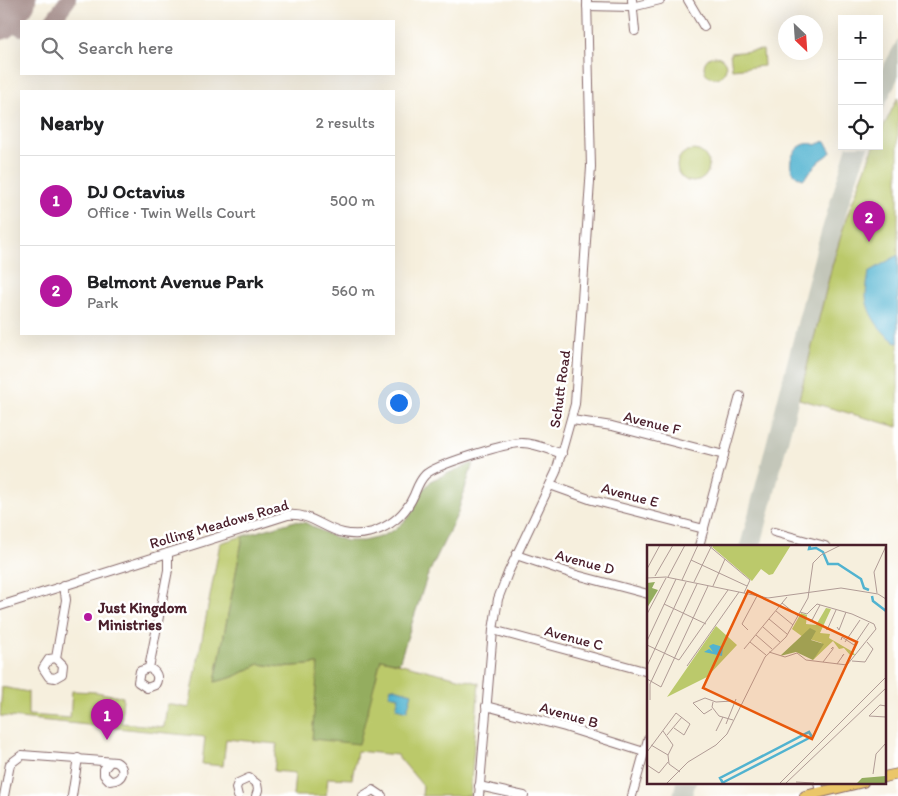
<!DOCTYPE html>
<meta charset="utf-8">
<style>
body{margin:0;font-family:Itim,sans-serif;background:#f2f2f2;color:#202124}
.controls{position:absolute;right:15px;top:15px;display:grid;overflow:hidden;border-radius:0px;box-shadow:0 5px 20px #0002}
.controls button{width:45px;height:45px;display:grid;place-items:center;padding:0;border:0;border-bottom:1px solid #e0e0e0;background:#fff;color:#202124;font:25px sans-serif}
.compass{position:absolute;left:778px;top:15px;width:45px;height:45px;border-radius:50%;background:#fff;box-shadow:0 5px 20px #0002;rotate:155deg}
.you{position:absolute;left:398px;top:402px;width:18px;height:18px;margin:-12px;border:4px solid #fff;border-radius:50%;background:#1a73e8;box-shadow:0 0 0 8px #1a73e833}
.badge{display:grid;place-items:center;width:32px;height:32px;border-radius:50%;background:#b5179e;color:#fff;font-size:16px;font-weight:700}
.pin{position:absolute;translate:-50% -41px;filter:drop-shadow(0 1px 2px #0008)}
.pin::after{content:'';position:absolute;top:26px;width:18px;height:15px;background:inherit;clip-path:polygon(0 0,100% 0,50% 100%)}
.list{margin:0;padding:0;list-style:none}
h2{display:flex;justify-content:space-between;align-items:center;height:65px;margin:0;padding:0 20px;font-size:21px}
h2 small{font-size:16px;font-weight:400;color:#757577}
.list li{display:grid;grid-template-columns:32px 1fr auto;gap:15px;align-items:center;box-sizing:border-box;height:90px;padding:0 20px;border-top:1px solid #e0e0e0}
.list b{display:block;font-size:19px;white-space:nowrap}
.list p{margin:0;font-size:16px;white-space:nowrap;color:#757577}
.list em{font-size:16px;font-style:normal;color:#757577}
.icon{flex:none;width:28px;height:28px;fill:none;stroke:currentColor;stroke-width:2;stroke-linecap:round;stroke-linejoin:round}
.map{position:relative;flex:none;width:898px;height:796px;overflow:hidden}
.search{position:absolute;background:#fff;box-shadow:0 5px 20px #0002;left:20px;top:20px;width:375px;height:55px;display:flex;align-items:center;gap:12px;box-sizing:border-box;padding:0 18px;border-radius:0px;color:#757577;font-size:19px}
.panel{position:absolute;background:#fff;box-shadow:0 5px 20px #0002;left:20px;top:90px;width:375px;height:245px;border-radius:0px}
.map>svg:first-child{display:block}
.industrial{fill:#c3c6b9}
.green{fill:#bbc96b;stroke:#82744b}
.forest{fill:#94ad5f;stroke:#6f6645}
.water{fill:#51b3d0;stroke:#4e697e}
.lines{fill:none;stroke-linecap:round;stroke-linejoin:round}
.taxiway{stroke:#a08784;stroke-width:16}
.runway{stroke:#a08784;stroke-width:40}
.minor-casing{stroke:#866869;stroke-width:10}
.major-casing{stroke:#866869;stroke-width:12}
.minor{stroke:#fff;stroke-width:8}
.major{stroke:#ebc669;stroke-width:10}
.poi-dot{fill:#b5179e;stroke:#fff;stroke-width:2}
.labels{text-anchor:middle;stroke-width:5;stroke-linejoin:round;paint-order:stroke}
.street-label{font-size:15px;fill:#4a1f2b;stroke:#fff}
.poi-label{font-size:15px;font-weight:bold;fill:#4a1f2b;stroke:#fff;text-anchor:start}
.inset-river{fill:none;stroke:#51b3d0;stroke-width:2.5}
.inset-road{fill:none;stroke:#b19c96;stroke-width:1}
.view{fill:#e8590c;fill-opacity:0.15;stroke:#e8590c;stroke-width:2.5}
.inset-edge{fill:none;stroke:#4a1f2b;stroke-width:2.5}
</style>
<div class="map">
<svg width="898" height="796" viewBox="0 0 898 796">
<rect width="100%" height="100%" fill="#fff"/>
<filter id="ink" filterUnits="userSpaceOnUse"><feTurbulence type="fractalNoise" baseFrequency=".02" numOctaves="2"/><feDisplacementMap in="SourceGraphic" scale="10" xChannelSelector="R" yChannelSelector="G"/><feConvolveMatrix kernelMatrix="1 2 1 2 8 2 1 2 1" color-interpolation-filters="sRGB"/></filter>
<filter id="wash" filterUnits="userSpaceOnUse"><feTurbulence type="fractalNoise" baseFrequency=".0096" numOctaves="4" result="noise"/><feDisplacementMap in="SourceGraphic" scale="20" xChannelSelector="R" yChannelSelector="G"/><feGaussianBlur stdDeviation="1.12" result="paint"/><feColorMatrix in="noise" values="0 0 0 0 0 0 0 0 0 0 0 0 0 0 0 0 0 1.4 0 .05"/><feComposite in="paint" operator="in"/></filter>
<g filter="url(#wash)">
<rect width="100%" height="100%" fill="#f6efdd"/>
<g class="industrial">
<polygon points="898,39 898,78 879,118 879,74"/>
<polygon points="847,146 868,146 849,203 761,546 740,546 818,242"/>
<polygon points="676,782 696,782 692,796 673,796"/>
</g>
<g class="green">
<polygon points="763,50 764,66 732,69 730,53"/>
<circle cx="715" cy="67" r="11"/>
<polygon points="898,97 898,427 799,399 832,266 846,219 871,153 874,146 879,146 879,136"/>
<circle cx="693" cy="166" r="16"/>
<polygon points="243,536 215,682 234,677 259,664 282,667 381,659 479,683 470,796 422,796 423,786 397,755 357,751 352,779 328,778 326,796 293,796 295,773 274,771 277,744 226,739 223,766 202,764 205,737 0,716 2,687 28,692 28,715 70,718 72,691 96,692 123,697 121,723 164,727 167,704 189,708 220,543"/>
</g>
<polygon class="forest" points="473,463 457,515 427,577 399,663 381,659 359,744 312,739 318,664 282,667 259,664 234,677 215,682 243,536 295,521 306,523 327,534 346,541 363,541 380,537 396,529 410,516 422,491 432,480"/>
<g class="water">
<path d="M825,141L831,152C828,156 825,157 821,160C816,164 809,174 803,179C777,170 797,136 816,145Z"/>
<path d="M898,255V343C882,335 867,314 866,296C866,288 868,279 869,272Z"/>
<polygon points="391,687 412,693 407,711 396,708 399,697 389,695"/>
</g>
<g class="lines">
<g class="taxiway">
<polyline points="4,15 21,28"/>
<polyline points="52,21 68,0"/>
</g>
<polyline class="runway" points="0,20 16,0"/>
</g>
</g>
<g filter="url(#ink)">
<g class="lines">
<g class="minor-casing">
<g id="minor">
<polyline points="632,0 635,31"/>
<polyline points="688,0 704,27"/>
<polyline points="587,6 632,7 660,0"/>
<polyline points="572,420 612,426 724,455"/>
<polyline points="550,485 592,500 704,529"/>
<polyline points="774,532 825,546"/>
<polyline points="699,546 740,396"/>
<polyline points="516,555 573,574 648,594"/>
<path d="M0,606L288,515C319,512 331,543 372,532C391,526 406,513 414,495C417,488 419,481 425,475C434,465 507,443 522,443C535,443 550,450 562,454"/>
<polyline points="493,630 648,672"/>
<polyline points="56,658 63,665 62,674 55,678 49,677 43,668 49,659 56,658 66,600 64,585"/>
<path d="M149,668C156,671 160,677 155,685L147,688L138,682L140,671L149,668L168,570V553"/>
<polyline points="486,706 565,727 644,752"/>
<polyline points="818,782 820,792"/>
<polyline points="479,786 524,796"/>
<path d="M4,796L10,764L22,755L116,762C127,768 123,781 110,781L104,775V769L110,762"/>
<polyline points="72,796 78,758"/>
<polyline points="238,796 236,788 238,783 249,778 257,784 258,790 256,796"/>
<polyline points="363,796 373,790 382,796"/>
<polyline points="479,796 493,630 498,599 508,573 556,472 575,404 591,167 587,0"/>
<polyline points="632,796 648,739"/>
</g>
</g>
<g class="major-casing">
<g id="major">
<polyline points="884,777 898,774"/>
<polyline points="805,796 863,782"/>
</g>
</g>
<use href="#minor" class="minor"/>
<use href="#major" class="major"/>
</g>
</g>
<circle class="poi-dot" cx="88" cy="617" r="5"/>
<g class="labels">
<g class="street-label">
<text transform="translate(560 389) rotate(-82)" y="5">Schutt Road</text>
<text transform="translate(652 423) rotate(14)" y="5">Avenue F</text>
<text transform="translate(630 495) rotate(15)" y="5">Avenue E</text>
<text transform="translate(219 524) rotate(-16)" y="5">Rolling Meadows Road</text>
<text transform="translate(585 562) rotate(15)" y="5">Avenue D</text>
<text transform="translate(574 638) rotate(15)" y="5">Avenue C</text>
<text transform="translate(569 715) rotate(16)" y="5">Avenue B</text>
</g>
<g class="poi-label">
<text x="98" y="613">Just Kingdom<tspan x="98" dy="17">Ministries</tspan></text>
</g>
</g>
<g transform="translate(647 545)">
<rect width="239" height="239" fill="#f6efdd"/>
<path d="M67,0H144L126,29L122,30L114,24L105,36L65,2ZM179,63L184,64L173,88L183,89L182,93L206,107L208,110H203L197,103L192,104L186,96L166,115L175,98L156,92L145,84L154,68L160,70L159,79L169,80ZM69,81L90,100L60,132L20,152Z" fill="#bbc96b"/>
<path d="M8,37L5,43L11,45L0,63V38ZM163,83L169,86L164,95L177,99L166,115L149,107L133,111ZM239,231V238H210L215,233Z" fill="#94ad5f"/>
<path d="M66,99L76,102L75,111L57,107L62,104L66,107L62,101Z" fill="#51b3d0"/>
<path class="inset-river" d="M163,0L162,4L169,3L176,7L181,19H191L214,34L217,43L222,45M225,51L226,56L239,66M75,238L166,191M76,238L73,233L162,187L165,192"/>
<path class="inset-road" d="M61,0L103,35L97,48M44,15L100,41M0,24L13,0M8,31L26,0M21,32L38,0M0,33L19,32L121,53L194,43L231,49L239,54M35,35L51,0M47,37L65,0M66,41L78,14M230,48L227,27L239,1M135,58L151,71M17,59L59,79M129,66L146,80M0,69L19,33M122,74L140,89M165,74L164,77L173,60M116,82L133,97M190,82L192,85L199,67M179,83L180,85L189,65M101,85L95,79L110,51M109,90L125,104M194,95L195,92L207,100L222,78M0,96L29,34M103,97L119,110M198,97L213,75M0,100L32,115L81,45M97,104L140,52M122,107L138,112L150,108L159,115L200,120L229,84L227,79L205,69L170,59L160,69L153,67M205,116L218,117L226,104L220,97M176,117L186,104V102L184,104M190,119L197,109L195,111M0,121L39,37M40,121L92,47M0,134L14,142L61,41M3,155V139L50,39M66,157L65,162L72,171L86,175M239,161L233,160L222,171L239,172M65,164L57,169L46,158L58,153L69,157L85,156L94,160M239,175V193M79,179L89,154M16,186L26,200L21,210L22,219L33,227M69,186L76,172M20,190L35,172M4,200L21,210M0,207L29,168L43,179L37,190L27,183M0,220L12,228L21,217M226,229L229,209L239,198M149,237L167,238M20,238L41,217L69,200L80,189L118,112L139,92L161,53L166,18L174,10L194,0M133,238L239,132M139,238L239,143"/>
<path class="view" d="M101,46L210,97L165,194L56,143Z"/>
<rect width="239" height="239" class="inset-edge"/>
</g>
</svg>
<div class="controls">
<button>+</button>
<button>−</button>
<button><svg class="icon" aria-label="locate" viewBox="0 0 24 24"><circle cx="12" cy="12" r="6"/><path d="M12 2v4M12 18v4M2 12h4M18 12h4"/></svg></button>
</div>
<svg class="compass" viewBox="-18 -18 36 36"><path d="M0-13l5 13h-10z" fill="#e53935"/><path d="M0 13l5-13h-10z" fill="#757577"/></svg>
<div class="you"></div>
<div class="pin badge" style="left:107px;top:740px">1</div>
<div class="pin badge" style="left:869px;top:242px">2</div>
<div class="search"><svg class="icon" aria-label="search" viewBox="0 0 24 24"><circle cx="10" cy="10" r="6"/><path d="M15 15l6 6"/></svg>Search here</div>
<section class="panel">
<h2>Nearby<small>2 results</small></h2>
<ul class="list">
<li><span class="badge">1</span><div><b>DJ Octavius</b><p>Office · Twin Wells Court</p></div><em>500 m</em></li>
<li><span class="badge">2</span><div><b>Belmont Avenue Park</b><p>Park</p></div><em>560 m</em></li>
</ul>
</section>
</div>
